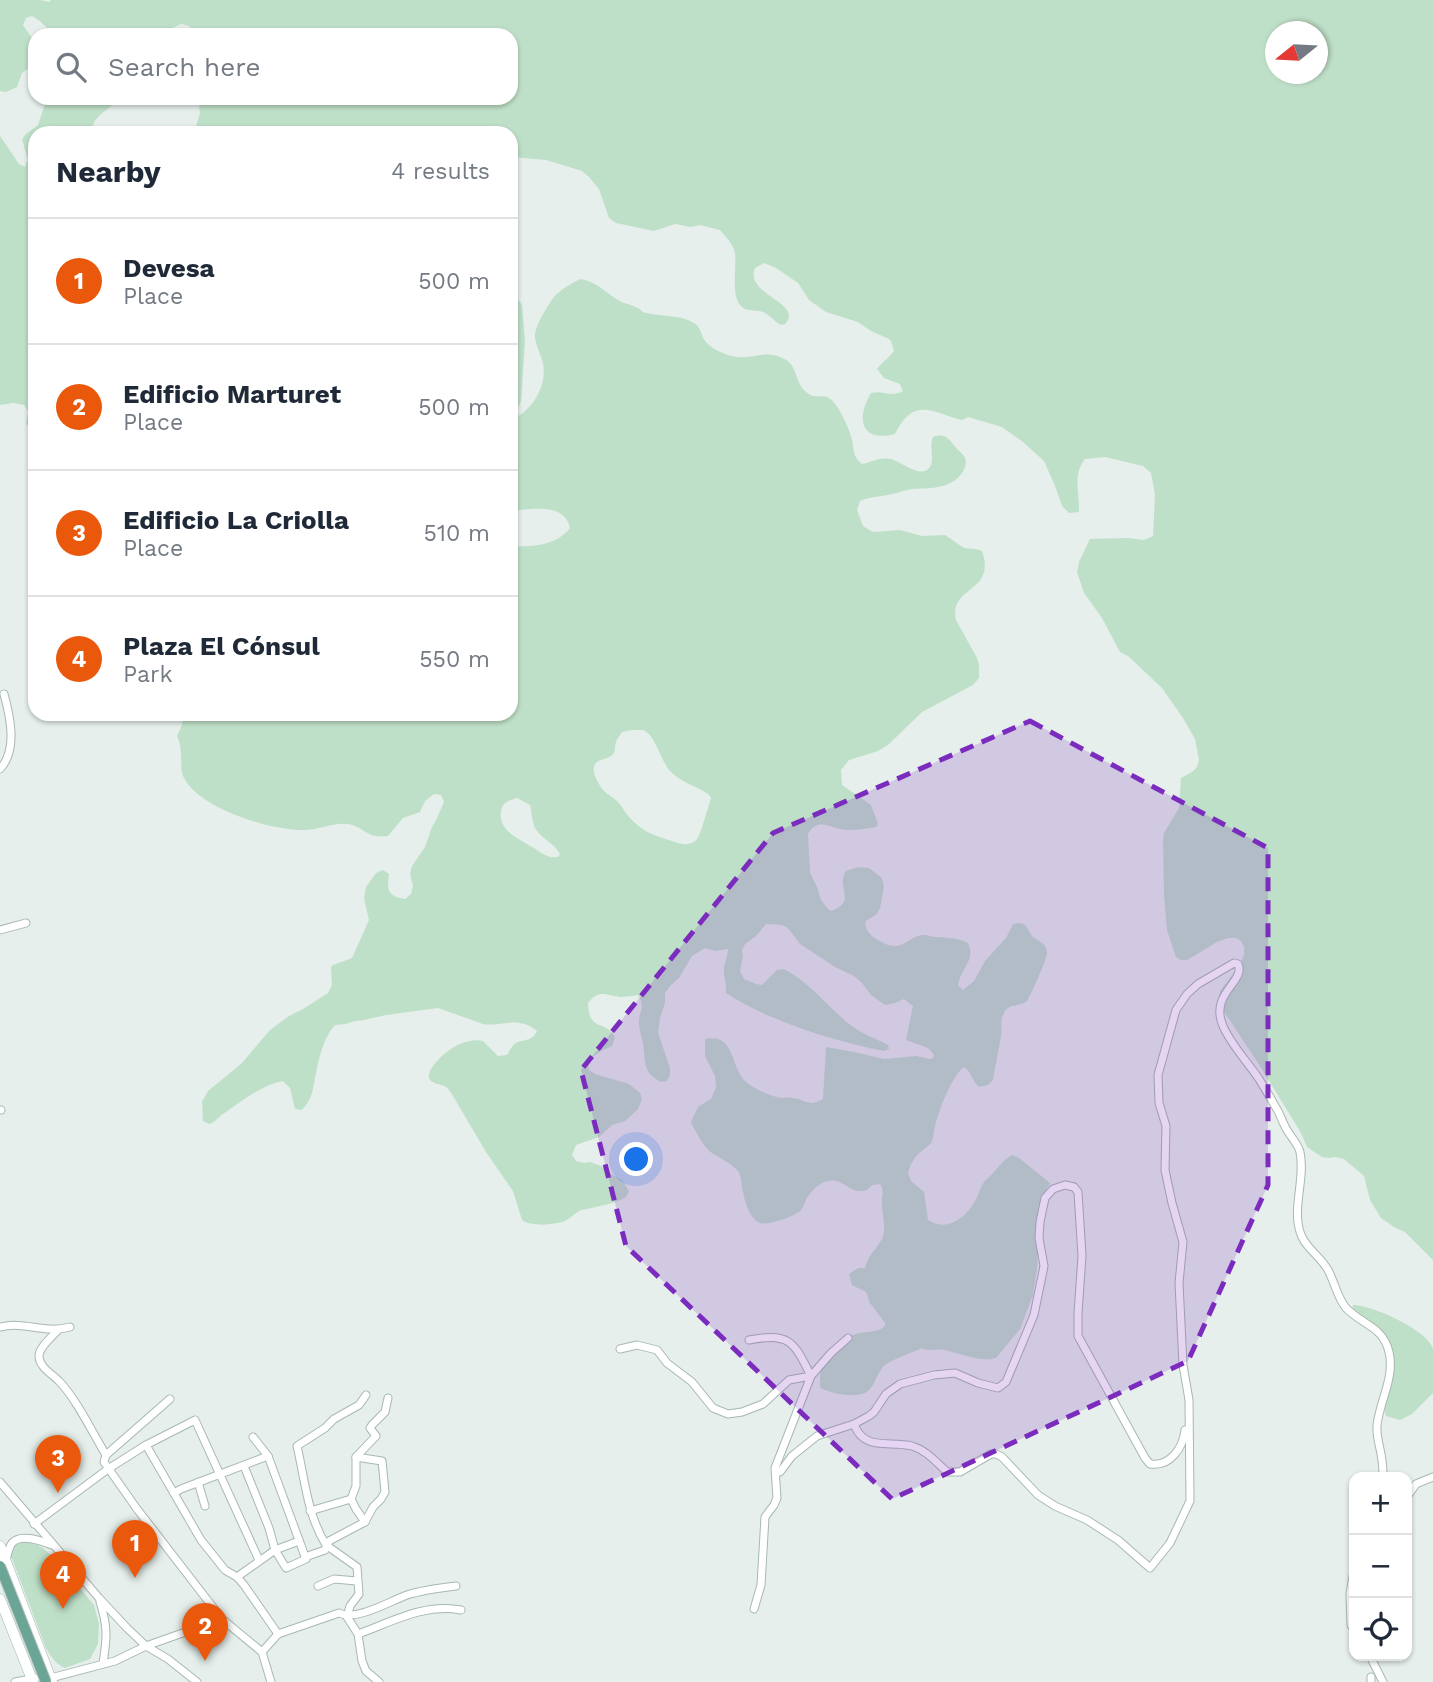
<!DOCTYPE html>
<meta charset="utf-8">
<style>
body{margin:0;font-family:"Work Sans",sans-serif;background:#f6f6f7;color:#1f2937}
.controls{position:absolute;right:21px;bottom:21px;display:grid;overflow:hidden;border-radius:14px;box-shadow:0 2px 5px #0004}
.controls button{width:63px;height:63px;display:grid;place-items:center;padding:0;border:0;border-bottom:2px solid #e0e1e3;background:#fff;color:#1f2937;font:35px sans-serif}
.compass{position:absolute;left:1265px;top:21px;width:63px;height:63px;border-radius:50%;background:#fff;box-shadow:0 2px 5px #0004;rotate:252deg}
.you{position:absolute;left:637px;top:1160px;width:24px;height:24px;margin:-18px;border:5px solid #fff;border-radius:50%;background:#1a73e8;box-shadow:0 0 0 10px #1a73e833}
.badge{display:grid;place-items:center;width:46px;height:46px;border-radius:50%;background:#ea580c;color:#fff;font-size:23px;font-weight:700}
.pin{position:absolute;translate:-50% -58px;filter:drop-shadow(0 2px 4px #0008)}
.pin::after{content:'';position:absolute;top:37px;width:24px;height:21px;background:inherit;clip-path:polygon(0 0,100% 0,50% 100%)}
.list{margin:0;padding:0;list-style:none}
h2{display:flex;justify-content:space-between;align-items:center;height:91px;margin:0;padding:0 28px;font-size:30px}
h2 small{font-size:23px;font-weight:400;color:#747a83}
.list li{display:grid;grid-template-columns:46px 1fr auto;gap:21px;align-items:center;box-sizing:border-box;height:126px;padding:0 28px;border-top:2px solid #e0e1e3}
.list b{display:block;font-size:26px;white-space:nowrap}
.list p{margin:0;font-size:23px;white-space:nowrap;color:#747a83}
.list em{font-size:23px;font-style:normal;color:#747a83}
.icon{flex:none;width:38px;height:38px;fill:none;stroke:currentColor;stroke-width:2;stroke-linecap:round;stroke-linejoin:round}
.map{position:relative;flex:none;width:1433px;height:1682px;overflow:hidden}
.search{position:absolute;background:#fff;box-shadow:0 2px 5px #0004;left:28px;top:28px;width:490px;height:77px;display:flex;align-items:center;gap:18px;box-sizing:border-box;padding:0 24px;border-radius:21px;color:#747a83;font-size:26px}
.panel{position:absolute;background:#fff;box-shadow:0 2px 5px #0004;left:28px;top:126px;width:490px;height:595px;border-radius:21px}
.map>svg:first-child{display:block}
.green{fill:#bfe0c8;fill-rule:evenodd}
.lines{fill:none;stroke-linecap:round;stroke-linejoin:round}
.street-casing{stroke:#a8b8b2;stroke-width:9}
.secondary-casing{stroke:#a4bbb3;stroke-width:11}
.street{stroke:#fff;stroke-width:7}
.secondary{stroke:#fff;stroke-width:10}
.primary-bridge-casing{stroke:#c2cac8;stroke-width:12;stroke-linecap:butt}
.primary-bridge{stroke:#6aa596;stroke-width:10}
.marked{fill:#7b2cbf;fill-opacity:0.2;stroke:#7b2cbf;stroke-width:5;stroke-dasharray:14 9;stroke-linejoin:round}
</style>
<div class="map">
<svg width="1433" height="1682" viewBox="0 0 1433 1682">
<rect width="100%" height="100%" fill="#e6efeb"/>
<g class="green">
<path d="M0,0H40L49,2L51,0H1433V1260L1405,1232L1394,1227L1381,1218L1370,1200L1364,1176L1344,1159L1335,1157L1329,1158L1322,1157L1307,1147L1301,1133L1258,1063L1219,1004L1220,991L1240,965L1244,955V947L1241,941L1236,938H1228L1217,942L1187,960H1181L1176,957L1167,930L1164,895L1163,840L1164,833L1179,808L1181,778L1192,772L1197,767L1199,760L1195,739L1183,718L1162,688L1128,656L1120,652L1102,618L1084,593L1077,572L1079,562L1090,539L1128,538L1144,540L1153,536L1155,495L1151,473L1143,466L1105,457L1085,459C1072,475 1080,494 1079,512L1069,513L1062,506L1055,486L1044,461L1023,442L1002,427L968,417L962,420C931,412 914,396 895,434C860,443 856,418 871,393C884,390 890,398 903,391L900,384L884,378L877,369C882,362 889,358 894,351L891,341L889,339L871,331L858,322L826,312L809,300L798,283L776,268L764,263L755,268C744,295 805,303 785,324L781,325C775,322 770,315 763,312C756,309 747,312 742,307C730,297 737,268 735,253C733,244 726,237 720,230L700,225L691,227L675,224L654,231L616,223L609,218L599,189L589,177L582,171L546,160L511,157V133H194L200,113L198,98H511V35H200L189,26L181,24L166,31L160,35H54L40,21L32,16L26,18L23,25L34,41L35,62L32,66L22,73L17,87L6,92L0,91ZM1276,32H1318V74H1276Z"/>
<path d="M47,98H120C110,110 92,115 91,133H35V430H33L26,424L28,411L24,405L13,403L0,405V136L19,164L25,167L28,160L22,139L26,134L38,125Z"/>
<path d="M581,279C597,282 605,292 618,300C624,304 631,304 638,308C643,311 641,312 647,313C662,317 680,314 694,323C701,327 701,335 705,341C709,346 717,351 723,353C745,364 761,349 780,357C799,364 793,379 805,391C815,401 822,393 829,398C838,403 850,430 852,440C854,449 853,458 862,464C872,462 880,457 890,459C900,460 923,482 931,465C934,456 929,446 933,437C947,432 950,441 958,450C961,453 964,455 965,458C968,467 961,476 954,481C942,489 927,488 912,489C905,490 899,493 892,494C881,497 870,496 860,501L857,510L863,526L873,532L900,530L922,536L945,535L964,548L976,549L982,551C997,593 948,586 956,620L977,658L979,664V678L973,685L922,712L888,745L878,751L849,760L841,770L842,785L871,805L878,824L876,827C867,829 856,830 846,830C831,829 818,816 808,834L810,873L817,887L821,900L828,909L831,911C858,902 835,887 846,871L858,867L869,868L882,878L884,887L880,908L877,914L866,921L865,924C867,932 871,936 878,940C904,956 906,935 925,935C928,935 932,937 936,937C948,938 956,937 968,943C976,961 961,967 958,985L963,990L974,981L985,961L1006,938L1013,924C1028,921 1025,927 1033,937C1039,942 1046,943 1047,952C1048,957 1029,1000 1026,1002C1017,1007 1007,1003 1003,1015C1000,1021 1002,1029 1001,1036C999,1051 995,1065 993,1080L988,1085L979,1087C971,1080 972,1072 964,1067C951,1077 939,1110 935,1126C933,1132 934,1138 931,1143C928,1147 926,1147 923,1150C915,1156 910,1164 908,1173L911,1181L924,1192L928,1220C946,1232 964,1219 974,1203C978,1196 980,1188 984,1182C986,1179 990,1177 992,1174C1000,1166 1002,1161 1012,1155L1019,1158L1050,1183L1041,1199L1037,1268L1033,1295L1020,1329L996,1358C982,1363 959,1353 944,1350C939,1349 933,1350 928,1350C920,1349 925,1347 918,1350C910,1353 889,1361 884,1366C877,1373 876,1382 870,1389C861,1400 832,1394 820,1388V1374L822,1366L850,1337C861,1329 875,1335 885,1326V1323L870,1303L866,1292L852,1285L849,1274L858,1268H865C868,1255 876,1250 882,1239C887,1228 882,1216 882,1205C881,1196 885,1192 880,1184L872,1185L867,1190C849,1196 845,1177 828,1181C818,1183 809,1193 805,1202C802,1208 805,1206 800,1211C795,1216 767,1226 760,1223C750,1219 745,1202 743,1192C741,1185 742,1177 738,1171C731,1163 720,1158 712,1153C705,1149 694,1129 691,1122L698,1107L711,1099L716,1087L715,1076L705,1056V1039C736,1033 729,1066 746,1082C754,1089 770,1096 781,1098C784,1098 788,1097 792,1098C806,1099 808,1108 823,1099L826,1047L854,1052L884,1059L916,1056L930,1059L933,1058L934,1055L928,1048L906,1040L913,1006L904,999L895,1003L885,1005L871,995L862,983L854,976L835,967L800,944L788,928L782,925L766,924L756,936L745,944L742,950L743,956L740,971L744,979L756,984L762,985L777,970L784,969C811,983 829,1009 853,1027C863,1034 877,1039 888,1045L889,1049L884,1051C833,1041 769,1021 726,993C727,984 723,976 724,967C725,961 728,955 728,949L716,951L705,948L692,956L679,978L671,985L665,993V1003L660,1018L658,1033L670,1068V1075L667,1081L661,1082C642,1072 646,1062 643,1044C642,1037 639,1030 639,1022C639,1010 646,1007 638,995C632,996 625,997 620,997C605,995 599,989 588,1003C589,1033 605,1019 615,1037L612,1046C601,1051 587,1056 589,1070L595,1074L629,1084L640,1093L642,1099L638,1109L625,1121L612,1125L599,1137L576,1145L572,1155L576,1161L584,1163L590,1162L601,1166L609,1173L622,1180L629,1191L626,1197C621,1201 603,1206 595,1207C590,1209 583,1209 579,1211C574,1214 571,1218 565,1221C554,1225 532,1227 522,1220L513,1191L486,1152L453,1096C451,1093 449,1089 446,1087C442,1084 433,1084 430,1080C423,1071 448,1049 456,1046C464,1042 474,1039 483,1041L498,1056L507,1055C510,1050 513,1044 518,1042C527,1039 532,1041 537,1031C517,1015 504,1027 483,1024L438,1008L386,1015L364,1020L355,1021L346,1024L335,1025C324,1037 319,1057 316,1073C313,1087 313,1099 302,1110L295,1109L290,1088L283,1081C261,1085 241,1102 223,1114C217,1118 216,1122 209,1124L203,1121L202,1102L208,1091L242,1063L270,1030L289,1016L303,1009L328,993L332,985L331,967L333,965L352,958L369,920L364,898L366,887L376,873L383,870L389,874C387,890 387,896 405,899L411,894L413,886L410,874L412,866L425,847L432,827L437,818L444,802L441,795L434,794L425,801L420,812L403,818L388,836C366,839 365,827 348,824C333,822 319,830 305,830C272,831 200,809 184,778C180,770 182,765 181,757C181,749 180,743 177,736L182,725L183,714H511V546C532,547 556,546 570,528C565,502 530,509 511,511V293L517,298L522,305L525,341L521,401L517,410L519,416C535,405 547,384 543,363C541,355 536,346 535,337C534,327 548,305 554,297C560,290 573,282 581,279ZM632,730C633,730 641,730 643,730C655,734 661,761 670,771C680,782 696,786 708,794L711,798C709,804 700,837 697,839C690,847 680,844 672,841C654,835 644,833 630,818C625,813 622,806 617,801C613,797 608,795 604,791C600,787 592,773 594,767C595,759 606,760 611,756C617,752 614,747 616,742C617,738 620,736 622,732ZM517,798L530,805C532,813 532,822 535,828C541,839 554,842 560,854L558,857C546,859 538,850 527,844C515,837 498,829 501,811C502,803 509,800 517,798Z"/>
<path d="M1353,1305C1372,1305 1428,1330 1433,1349C1433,1359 1433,1382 1433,1393L1412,1414L1400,1420L1386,1416C1382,1402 1385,1393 1386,1379C1389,1340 1378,1334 1352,1309Z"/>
<path d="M22,1542L36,1544L43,1548L56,1560L94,1605L99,1624L98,1644L90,1659L65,1668C55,1664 51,1656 46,1648L11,1556L15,1546Z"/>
</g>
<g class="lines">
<g class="street-casing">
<g id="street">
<path d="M0,769C18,750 10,716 4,694"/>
<polyline points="0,930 26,923"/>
<polyline points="0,1110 1,1110"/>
<path d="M0,1327C25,1321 44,1334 70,1327"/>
<path d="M58,1330C53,1336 39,1347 39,1356C39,1367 52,1374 59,1381C77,1400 92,1432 106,1455L104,1462L137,1509L222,1619L262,1652L271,1682"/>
<path d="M749,1340C790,1332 794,1342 811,1376L775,1468L777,1498L774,1505L765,1517L761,1585L754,1609"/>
<polyline points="620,1349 637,1345 657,1350 667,1363 692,1382 713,1408 728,1414 742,1412 763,1404 789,1380 811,1376 831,1353 848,1338"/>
<path d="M366,1395L359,1405L334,1419L325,1428L297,1446C305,1480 307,1514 326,1545L357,1567L359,1594L350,1606L347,1617L358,1634L362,1661L366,1671L379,1682"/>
<path d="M854,1424C864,1452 889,1440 912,1446C926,1450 936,1462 947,1472H960L991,1454H996L1002,1457L1038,1495L1055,1506L1087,1520L1118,1540L1150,1568L1170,1543L1190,1501L1189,1400L1183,1365L1179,1283L1183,1242L1172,1203L1165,1170L1166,1126L1159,1103L1158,1075L1176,1010L1187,994L1198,984L1234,963L1238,964C1246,982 1209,993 1223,1026C1231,1045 1247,1061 1259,1079C1264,1087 1270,1097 1275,1106C1280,1113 1282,1122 1287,1130C1291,1137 1298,1144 1300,1152C1306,1180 1290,1211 1302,1237C1308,1250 1321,1257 1328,1270C1335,1283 1337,1297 1346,1308C1362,1325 1383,1326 1389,1352C1395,1377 1380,1400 1377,1425C1376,1438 1381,1449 1382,1461C1383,1467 1383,1472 1383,1477"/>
<polyline points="146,1445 201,1540 225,1570 237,1577 244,1585 278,1634"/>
<polyline points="106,1455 170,1399"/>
<polyline points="244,1466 269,1528 275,1550 286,1568 306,1559 268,1456 253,1437"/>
<path d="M776,1472H780L792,1456L817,1436L854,1424L869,1416L874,1412L886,1394L900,1384L934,1375L955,1373L978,1383L998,1388L1006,1382L1034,1315L1044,1266L1039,1238L1040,1222L1045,1198L1053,1189L1065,1185L1074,1187L1078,1192L1082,1256L1078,1313V1336L1145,1458L1150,1464C1170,1467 1183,1448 1185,1430"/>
<polyline points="0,1482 99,1598 127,1628 146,1646 168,1659 197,1682"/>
<polyline points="198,1482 205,1506"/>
<polyline points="174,1493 181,1489 268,1456"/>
<polyline points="1407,1497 1416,1484 1433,1477"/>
<polyline points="310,1511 351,1499"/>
<polyline points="365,1522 356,1509 351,1499 356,1486 356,1457 376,1436 370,1428 372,1425 385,1412 388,1398"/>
<polyline points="34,1524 108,1469 146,1445 195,1420 259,1560"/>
<polyline points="305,1557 325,1550 329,1541 365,1522 373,1507 381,1499 385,1492 382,1461 356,1457"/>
<path d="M6,1561C7,1556 9,1547 12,1543C21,1533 42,1541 52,1545"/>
<polyline points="1354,1571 1350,1593 1351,1625 1354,1629"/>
<polyline points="237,1577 275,1550 299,1541"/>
<polyline points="318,1586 334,1579 357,1581"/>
<path d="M100,1602C108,1627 107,1638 103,1663"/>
<path d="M358,1634C392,1622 424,1603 461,1610"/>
<path d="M262,1652L278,1634L339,1613C357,1621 388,1602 407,1595C423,1590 439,1588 456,1586"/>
<polyline points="1370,1656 1383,1682"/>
<polyline points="1371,1677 1371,1682"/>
<polyline points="47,1679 115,1661 146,1646 222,1619"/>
<polyline points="15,1682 36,1678"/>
</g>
</g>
<g class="secondary-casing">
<g id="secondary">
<polyline points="0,1546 52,1682"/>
<polyline points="0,1599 33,1682"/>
</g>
</g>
<use href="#street" class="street"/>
<use href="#secondary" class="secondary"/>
<g class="primary-bridge-casing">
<polyline id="primary-bridge" points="0,1566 46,1682"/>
</g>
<use href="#primary-bridge" class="primary-bridge"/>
</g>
<path class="marked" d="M1030,721L1268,848V1185L1188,1361L892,1499L626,1246L581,1070L773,833Z"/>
</svg>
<div class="controls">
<button>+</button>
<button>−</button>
<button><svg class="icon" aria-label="locate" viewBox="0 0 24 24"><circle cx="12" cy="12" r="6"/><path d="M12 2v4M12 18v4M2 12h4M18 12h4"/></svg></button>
</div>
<svg class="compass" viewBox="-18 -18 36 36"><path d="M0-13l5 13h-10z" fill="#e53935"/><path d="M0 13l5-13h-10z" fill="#747a83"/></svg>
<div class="you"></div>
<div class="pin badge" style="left:135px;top:1578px">1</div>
<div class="pin badge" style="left:205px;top:1661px">2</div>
<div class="pin badge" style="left:58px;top:1493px">3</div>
<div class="pin badge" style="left:63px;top:1609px">4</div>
<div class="search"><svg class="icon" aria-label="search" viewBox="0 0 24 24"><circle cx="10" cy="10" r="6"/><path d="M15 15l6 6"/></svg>Search here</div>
<section class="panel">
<h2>Nearby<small>4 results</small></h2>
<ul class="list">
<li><span class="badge">1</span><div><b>Devesa</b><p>Place</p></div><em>500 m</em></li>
<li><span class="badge">2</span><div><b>Edificio Marturet</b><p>Place</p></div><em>500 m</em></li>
<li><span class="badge">3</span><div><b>Edificio La Criolla</b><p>Place</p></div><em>510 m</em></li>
<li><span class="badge">4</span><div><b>Plaza El Cónsul</b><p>Park</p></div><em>550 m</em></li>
</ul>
</section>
</div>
